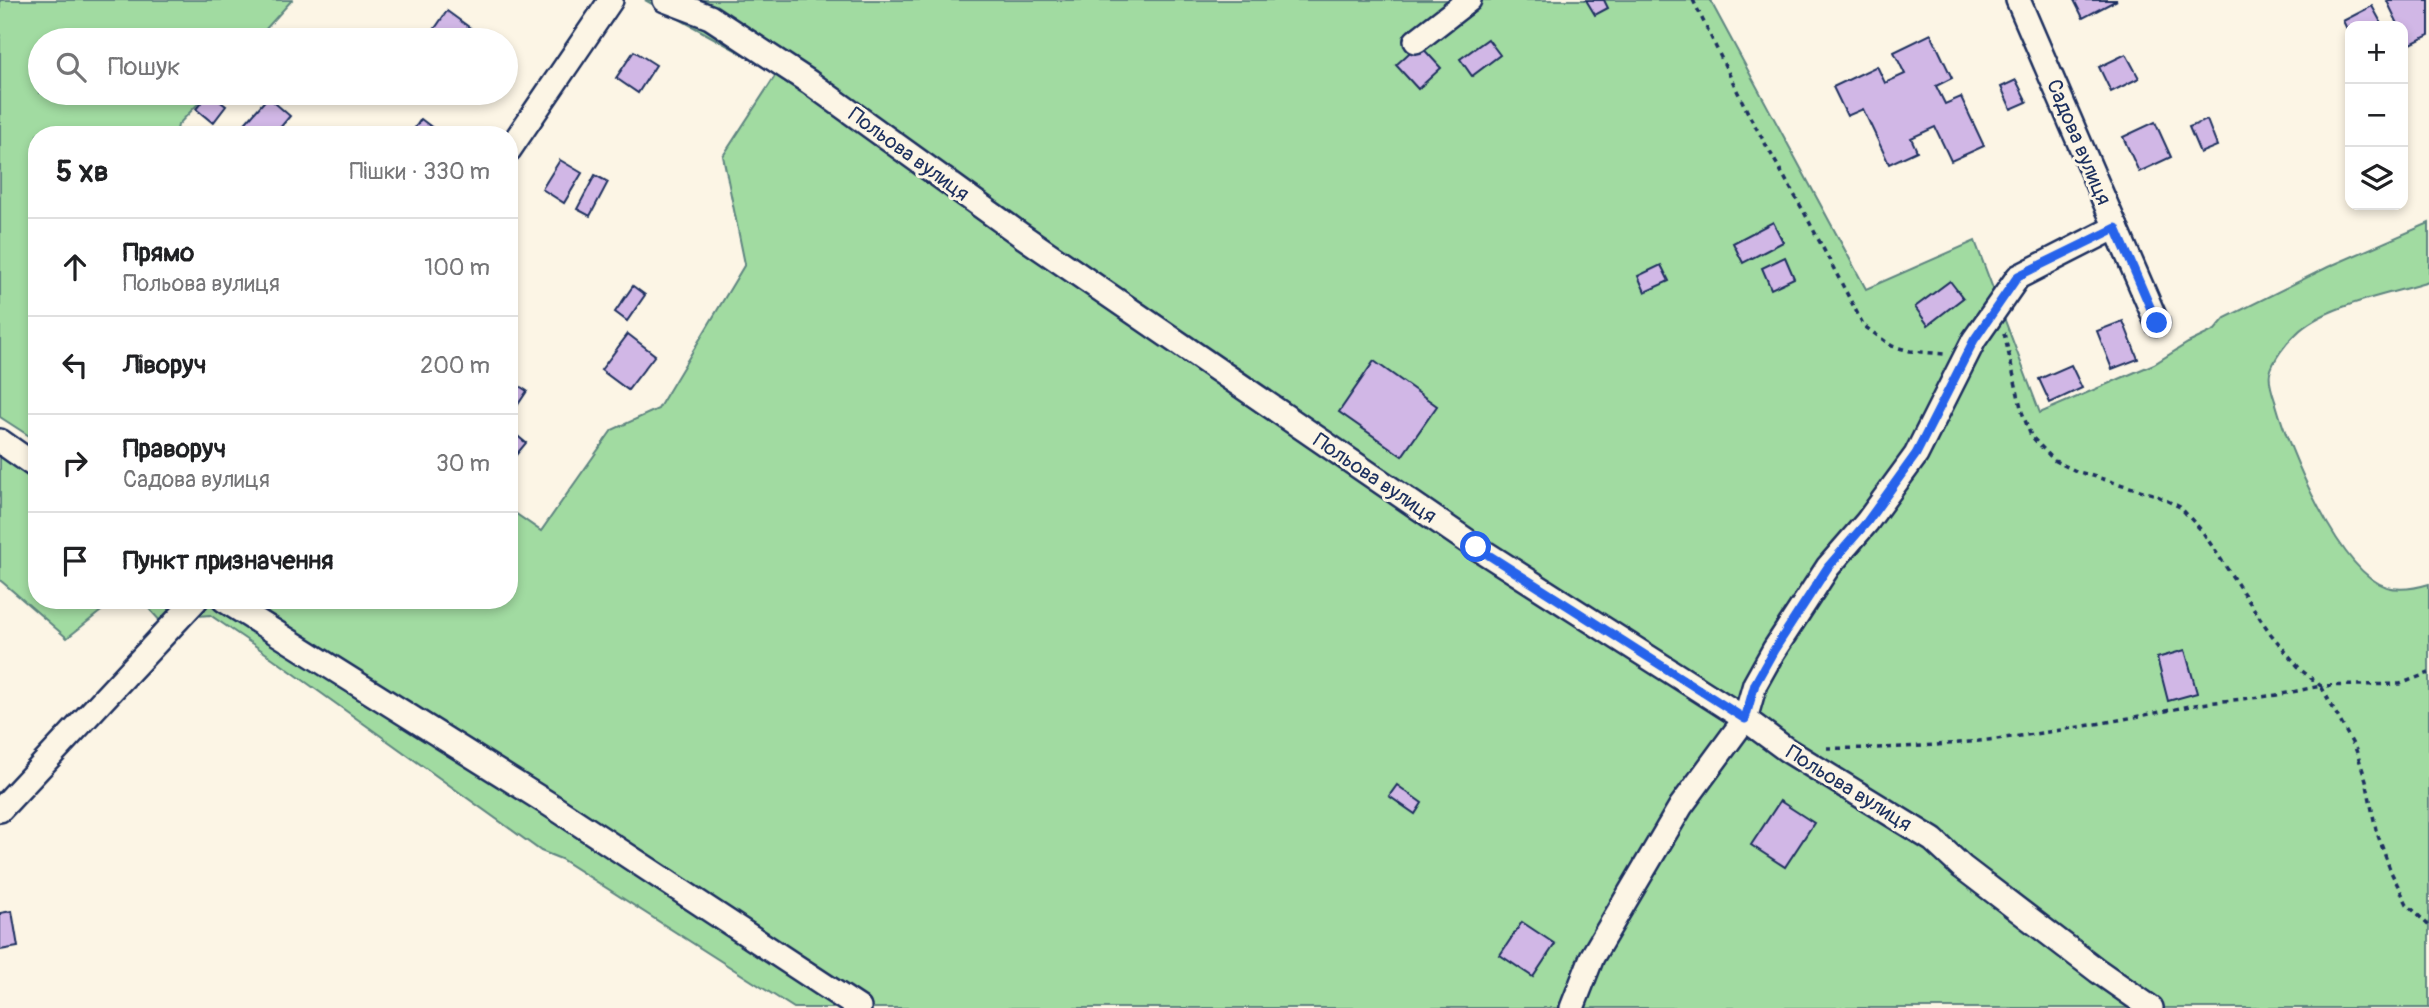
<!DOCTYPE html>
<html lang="uk">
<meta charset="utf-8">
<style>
body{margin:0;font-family:Pangolin,sans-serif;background:#f6f6f6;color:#202124}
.controls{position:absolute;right:21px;top:21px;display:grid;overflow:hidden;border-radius:14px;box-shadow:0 4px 10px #0003}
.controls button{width:63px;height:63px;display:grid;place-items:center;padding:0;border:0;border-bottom:2px solid #e0e0e0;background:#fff;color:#202124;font:35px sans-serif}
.stop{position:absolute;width:21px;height:21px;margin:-16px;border:5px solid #2563eb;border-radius:50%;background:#fff}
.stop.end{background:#2563eb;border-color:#fff;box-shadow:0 2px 7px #0008}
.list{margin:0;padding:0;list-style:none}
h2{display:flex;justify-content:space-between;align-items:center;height:91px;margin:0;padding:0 28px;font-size:30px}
h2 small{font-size:23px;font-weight:400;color:#757577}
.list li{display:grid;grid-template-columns:46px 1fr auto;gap:21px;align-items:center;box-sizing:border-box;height:98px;padding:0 28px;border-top:2px solid #e0e0e0}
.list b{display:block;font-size:26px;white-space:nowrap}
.list p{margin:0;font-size:23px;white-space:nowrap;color:#757577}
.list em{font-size:23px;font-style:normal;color:#757577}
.icon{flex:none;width:38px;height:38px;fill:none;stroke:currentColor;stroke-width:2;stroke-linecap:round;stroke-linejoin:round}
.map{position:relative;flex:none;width:2429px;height:1008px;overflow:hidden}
.search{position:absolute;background:#fff;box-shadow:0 4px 10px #0003;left:28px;top:28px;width:490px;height:77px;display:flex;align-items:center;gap:18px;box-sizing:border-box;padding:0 24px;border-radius:38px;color:#757577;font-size:26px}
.panel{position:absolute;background:#fff;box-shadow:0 4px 10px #0003;left:28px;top:126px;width:490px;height:483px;border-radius:28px}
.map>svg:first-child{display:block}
.green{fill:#a1dba1;stroke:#5e8580;stroke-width:2}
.building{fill:#d1b7e6;stroke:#1b2f5e;stroke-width:2}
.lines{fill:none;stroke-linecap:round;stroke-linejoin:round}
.street-casing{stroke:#1b2f5e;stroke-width:28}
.path{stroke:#1b2f5e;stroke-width:3.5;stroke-dasharray:5 5;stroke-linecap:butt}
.street{stroke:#fcf5e5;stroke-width:23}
.route{stroke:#2563eb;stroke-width:9}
.labels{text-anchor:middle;stroke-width:6;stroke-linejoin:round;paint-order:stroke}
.street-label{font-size:21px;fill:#1b2f5e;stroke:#fcf5e5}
</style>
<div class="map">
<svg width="2429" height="1008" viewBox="0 0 2429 1008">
<rect width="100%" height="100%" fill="#fcf5e5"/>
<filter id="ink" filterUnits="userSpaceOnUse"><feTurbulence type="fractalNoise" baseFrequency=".0143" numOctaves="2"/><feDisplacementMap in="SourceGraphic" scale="14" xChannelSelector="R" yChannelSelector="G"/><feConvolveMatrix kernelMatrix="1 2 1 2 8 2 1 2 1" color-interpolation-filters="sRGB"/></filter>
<g filter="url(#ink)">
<g class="green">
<polygon points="0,0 292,0 256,40 40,40 40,93 208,93 178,125 176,135 37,135 37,441 0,417"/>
<path d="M645,0H1710L1866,289L1975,241L2040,413L2154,364L2188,343L2215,330L2225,318L2328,267L2429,223V282C2391,294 2324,305 2296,334C2286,343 2273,360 2270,373C2268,382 2273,395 2276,404C2289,450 2339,572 2387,587C2401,591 2416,588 2429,584V1008H794L561,859L541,851L257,647L210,615L198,616L0,820L163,624L141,600H509V509L541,531L612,430L658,409L745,264L723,156L777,73Z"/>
<polygon points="0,444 37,468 37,600 115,600 67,638 0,580"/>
</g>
<g class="building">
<polygon points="1586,0 1604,0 1608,8 1595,15"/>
<polygon points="2074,0 2117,0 2083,18"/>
<polygon points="2389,0 2429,0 2429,35 2409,45 2403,33 2403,26 2399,26 2387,1"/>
<polygon points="2372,6 2383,26 2350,26 2350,35 2343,21"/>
<polygon points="447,11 473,30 466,40 427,40"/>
<polygon points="1931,34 1952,78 1936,86 1945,104 1961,97 1984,146 1951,161 1935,127 1911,138 1917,151 1889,164 1863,109 1847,116 1833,87 1877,66 1885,83 1905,74 1894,52"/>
<polygon points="1488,39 1500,55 1472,76 1460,59"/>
<polygon points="1419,44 1441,68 1418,89 1396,65"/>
<polygon points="634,51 656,65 638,93 616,78"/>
<polygon points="2126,54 2139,78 2111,92 2099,67"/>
<polygon points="2016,80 2027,102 2011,109 2001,87"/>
<polygon points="209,93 226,106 213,123 196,109"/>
<polygon points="268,97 290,116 274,135 249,135 241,128"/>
<polygon points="421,119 442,135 410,135"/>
<polygon points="2207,120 2217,146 2200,153 2189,127"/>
<polygon points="2155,122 2171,157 2139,172 2123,137"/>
<polygon points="560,160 582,173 564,203 542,189"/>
<polygon points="595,175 608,182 590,216 577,209"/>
<polygon points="1773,222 1783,242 1743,263 1733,243"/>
<polygon points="1785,257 1794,278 1771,289 1762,268"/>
<polygon points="1661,265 1669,281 1645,292 1638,276"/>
<polygon points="1950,281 1963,298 1928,325 1915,307"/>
<polygon points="633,286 645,295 627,321 615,312"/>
<polygon points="2123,321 2138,359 2112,369 2097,331"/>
<polygon points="628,334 655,355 628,390 601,370"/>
<polygon points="1374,361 1437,406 1402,456 1339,412"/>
<polygon points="2071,365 2082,388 2050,403 2039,379"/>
<polygon points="513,382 527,391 509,418 509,388"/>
<polygon points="509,429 526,443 511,461 509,459"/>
<polygon points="2185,650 2197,693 2168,701 2157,658"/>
<polygon points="1397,785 1422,803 1415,814 1389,796"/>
<polygon points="1780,801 1814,823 1785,867 1751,845"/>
<polygon points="12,911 18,947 0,950 0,913"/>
<polygon points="1522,922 1555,944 1533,977 1500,955"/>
</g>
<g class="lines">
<g class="street-casing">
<g id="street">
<polyline points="665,0 710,17 809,82 1021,235 1476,547 1745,719 1787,750 1933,840 1962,867 2098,971 2151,1008"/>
<polyline points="2018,0 2157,323"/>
<polyline points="1416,41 1469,0"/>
<polyline points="509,150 611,0"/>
<polyline points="0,441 37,467"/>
<polyline points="224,600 549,804 859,1008"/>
<polyline points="0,810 196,600"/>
<polyline points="1572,1008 1592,957 1681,806 1745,719 1755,684 1774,650 1828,567 1867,522 1916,455 1974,340 2018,277 2116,227"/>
</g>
</g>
<g class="path">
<polyline points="1693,0 1749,115 1804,212 1864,326 1892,346 1910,351 1944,354"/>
<polyline points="2004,333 2022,412 2031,436 2055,461 2076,471 2153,494 2180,507 2202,531 2270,633 2301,670 2321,686 2400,684 2429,673"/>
<path d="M1827,748C1952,751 2073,730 2195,705C2219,701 2244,699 2269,696C2286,694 2304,689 2321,686L2356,750L2366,780L2376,830L2391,872L2407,904L2429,926"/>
</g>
<use href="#street" class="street"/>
</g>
</g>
<g class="lines" filter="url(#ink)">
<polyline class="route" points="1476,547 1745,719 1755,684 1774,650 1828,567 1867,522 1916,454 1974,340 2018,276 2116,228 2157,323"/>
</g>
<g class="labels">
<g class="street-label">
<text transform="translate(2079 142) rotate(67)" y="7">Садова вулиця</text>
<text transform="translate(909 154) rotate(36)" y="7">Польова вулиця</text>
<text transform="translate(1375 478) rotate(34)" y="7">Польова вулиця</text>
<text transform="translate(1849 788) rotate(32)" y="7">Польова вулиця</text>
</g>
</g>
</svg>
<div class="controls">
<button>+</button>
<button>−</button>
<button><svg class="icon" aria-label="layers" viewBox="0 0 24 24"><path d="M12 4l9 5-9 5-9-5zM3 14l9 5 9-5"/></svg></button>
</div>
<div class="stop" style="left:1476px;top:547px"></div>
<div class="stop end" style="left:2157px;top:323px"></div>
<div class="search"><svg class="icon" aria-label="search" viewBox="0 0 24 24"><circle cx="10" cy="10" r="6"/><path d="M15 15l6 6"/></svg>Пошук</div>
<section class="panel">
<h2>5 хв<small>Пішки · 330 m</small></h2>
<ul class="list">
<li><svg class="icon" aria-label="ahead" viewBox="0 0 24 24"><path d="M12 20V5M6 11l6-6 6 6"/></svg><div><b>Прямо</b><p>Польова вулиця</p></div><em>100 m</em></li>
<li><svg class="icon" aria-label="left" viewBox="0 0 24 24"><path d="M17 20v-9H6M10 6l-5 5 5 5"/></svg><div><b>Ліворуч</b></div><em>200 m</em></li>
<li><svg class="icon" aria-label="right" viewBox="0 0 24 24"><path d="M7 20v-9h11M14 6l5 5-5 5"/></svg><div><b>Праворуч</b><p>Садова вулиця</p></div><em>30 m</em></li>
<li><svg class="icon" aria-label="arrive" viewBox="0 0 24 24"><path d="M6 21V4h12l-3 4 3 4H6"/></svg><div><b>Пункт призначення</b></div></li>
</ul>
</section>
</div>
